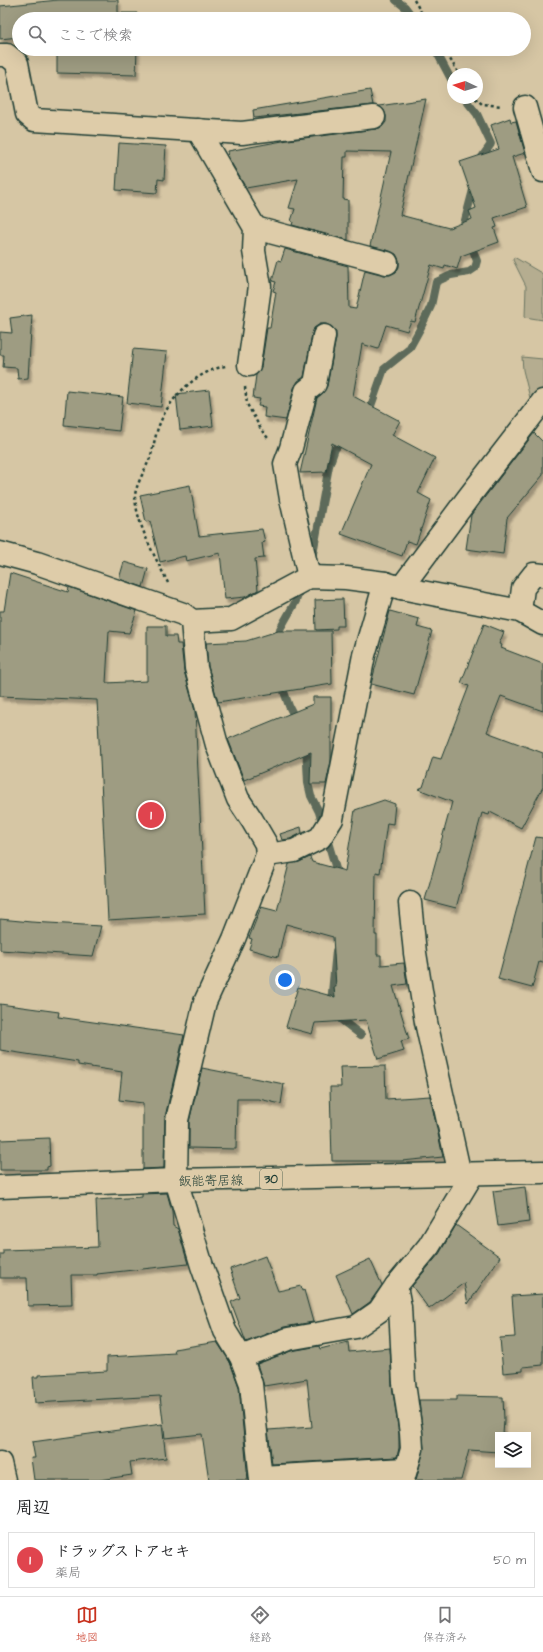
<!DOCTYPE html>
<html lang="ja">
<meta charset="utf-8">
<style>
body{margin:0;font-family:"Architects Daughter","Klee One",sans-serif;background:#f6f6f6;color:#202124}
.controls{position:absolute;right:12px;bottom:12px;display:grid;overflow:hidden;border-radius:0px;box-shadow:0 4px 16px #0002}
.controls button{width:36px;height:36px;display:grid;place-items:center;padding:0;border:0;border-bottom:1px solid #e0e0e0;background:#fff;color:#202124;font:20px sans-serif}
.compass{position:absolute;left:447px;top:68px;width:36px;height:36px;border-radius:50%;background:#fff;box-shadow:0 4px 16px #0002;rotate:274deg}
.you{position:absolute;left:285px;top:980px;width:14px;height:14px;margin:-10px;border:3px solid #fff;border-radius:50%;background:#1a73e8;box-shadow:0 0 0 6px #1a73e833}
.badge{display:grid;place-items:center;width:26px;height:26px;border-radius:50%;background:#c8321e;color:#fff;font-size:13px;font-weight:700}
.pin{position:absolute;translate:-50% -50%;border:2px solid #fff;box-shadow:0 1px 4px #0006}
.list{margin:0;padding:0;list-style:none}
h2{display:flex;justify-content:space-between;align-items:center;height:52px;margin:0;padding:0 16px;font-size:17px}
h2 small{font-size:13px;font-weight:400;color:#757577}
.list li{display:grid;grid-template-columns:26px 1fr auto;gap:12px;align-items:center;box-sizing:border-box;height:56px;margin:0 8px 8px;padding:0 8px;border:1px solid #e0e0e0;border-radius:0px}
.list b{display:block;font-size:15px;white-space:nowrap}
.list p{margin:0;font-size:13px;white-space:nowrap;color:#757577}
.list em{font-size:13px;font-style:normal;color:#757577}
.icon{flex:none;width:22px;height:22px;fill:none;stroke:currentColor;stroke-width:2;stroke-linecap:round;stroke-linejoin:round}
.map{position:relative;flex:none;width:543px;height:1480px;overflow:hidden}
.search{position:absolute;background:#fff;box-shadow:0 4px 16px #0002;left:12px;right:12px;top:12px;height:44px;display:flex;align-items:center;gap:10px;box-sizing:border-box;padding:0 14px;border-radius:22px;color:#757577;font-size:15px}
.sheet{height:116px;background:#fff}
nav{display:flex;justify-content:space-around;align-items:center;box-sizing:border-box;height:56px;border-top:1px solid #e0e0e0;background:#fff;font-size:11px;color:#757577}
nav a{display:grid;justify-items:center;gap:2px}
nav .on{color:#c8321e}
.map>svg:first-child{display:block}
.green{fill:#b5ad90;stroke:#6a7562}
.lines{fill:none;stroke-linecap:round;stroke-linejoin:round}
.stream{stroke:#5d6b5a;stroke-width:8}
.building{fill:#9e9c82;stroke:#1f3d34;filter:url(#shadow)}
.minor-casing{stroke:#1f3d34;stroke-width:25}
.major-casing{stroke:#1f3d34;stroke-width:25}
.highway-casing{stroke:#1f3d34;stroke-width:25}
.path{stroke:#1f3d34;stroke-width:2.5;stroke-dasharray:3 3;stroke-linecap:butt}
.minor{stroke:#decca9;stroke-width:22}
.major{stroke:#decca9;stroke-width:22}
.highway{stroke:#decca9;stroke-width:22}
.labels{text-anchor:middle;stroke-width:4;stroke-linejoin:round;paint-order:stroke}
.shield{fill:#decca9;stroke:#586857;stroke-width:1}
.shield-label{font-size:12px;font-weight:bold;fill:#1f3d34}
.street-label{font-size:13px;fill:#1f3d34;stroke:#decca9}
</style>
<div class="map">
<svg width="543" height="1480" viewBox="0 0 543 1480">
<defs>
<filter id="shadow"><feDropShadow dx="2.5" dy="4.5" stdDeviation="1" flood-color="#0004"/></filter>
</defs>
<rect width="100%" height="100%" fill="#d6c6a4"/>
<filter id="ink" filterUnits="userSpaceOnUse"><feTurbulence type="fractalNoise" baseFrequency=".025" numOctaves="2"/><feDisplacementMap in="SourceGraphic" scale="8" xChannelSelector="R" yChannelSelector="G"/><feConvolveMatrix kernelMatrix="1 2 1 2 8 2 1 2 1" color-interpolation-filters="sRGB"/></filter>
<g filter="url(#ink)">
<g class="green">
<polygon points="514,257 543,274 543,320 525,317 526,286 513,260"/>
<polygon points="522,357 543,359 543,390 531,402 523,370"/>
</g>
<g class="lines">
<g class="stream">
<polyline points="396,0 405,7 414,19"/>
<polyline points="435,49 453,83"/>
<polyline points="464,98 477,114 491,144 482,157 481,163"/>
<polyline points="467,231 464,224 474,186"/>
<polyline points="365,414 371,406 384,369 409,349 421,327 431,306 436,282 451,275 469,272 475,268 477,261 470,242"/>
<polyline points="312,559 329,466 335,449 344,438"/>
<polyline points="279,642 280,629 296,601 301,586"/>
<polyline points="281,683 289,706 297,722"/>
<polyline points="306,744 308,783 311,796 319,812 339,879"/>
<polyline points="336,951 331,1003 339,1018 361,1035"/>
</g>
</g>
<g class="building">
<polygon points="58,0 118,0 118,13 137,13 137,19 19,19 19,37 0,39 0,6"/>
<polygon points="57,49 137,49 136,75 57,73"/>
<polygon points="370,90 373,105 254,118 253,110"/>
<polygon points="426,99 400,215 449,228 472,219 469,211 476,208 460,162 499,149 491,125 510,118 511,122 516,121 525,153 512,157 527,207 494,218 497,227 494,228 499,242 461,256 457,269 445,265 444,269 431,265 415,322 411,321 407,331 386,325 378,349 362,344 353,396 400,421 392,435 435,458 418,493 431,500 416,544 407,541 402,556 341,534 371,464 332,443 326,472 300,473 317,398 323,393 327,386 336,338 336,332 332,327 326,324 320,324 314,328 312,334 304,377 298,381 294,388 286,420 264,417 265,407 258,406 260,399 253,398 256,375 261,367 267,328 270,328 276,292 273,291 276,282 272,281 278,260 281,261 285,249 348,266 349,308 356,309 365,270 384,275 390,275 396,272 399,267 399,260 396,254 390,251 370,246 391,152 347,151 347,157 344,157 343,199 348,200 348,240 292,225 293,222 291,221 295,209 289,208 298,179 246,188 229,159 228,151 288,140 376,129 382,127 386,122 386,116 384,110 379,106"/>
<polygon points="119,143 166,146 164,180 158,179 157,193 116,190"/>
<polygon points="32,315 28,378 18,379 17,368 3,367 4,355 0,355 0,332 12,333 10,318"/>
<polygon points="133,349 167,352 161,407 127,403"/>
<polygon points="209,390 213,426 180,430 176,394"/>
<polygon points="67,391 123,397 119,431 64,425"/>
<polygon points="534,433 543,442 543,475 507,518 503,554 466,549 471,515"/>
<polygon points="190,485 199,536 262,529 265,542 262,543 264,558 255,559 258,590 245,597 225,599 220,553 186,561 185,556 160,562 150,521 146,522 140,495"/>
<polygon points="124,562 148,569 143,587 119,579"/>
<polygon points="10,573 68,592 69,587 137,611 129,633 109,631 106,683 147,681 147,626 166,626 166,636 176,636 177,644 181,644 184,671 195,711 205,914 108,920 97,700 0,696 0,611 4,611"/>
<polygon points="343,599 344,626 337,626 337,629 316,630 315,600"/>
<polygon points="390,611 419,619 417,627 432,631 414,695 371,684"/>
<polygon points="484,624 504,632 499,644 502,645 501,648 543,664 543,711 501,696 487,732 543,753 543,787 521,828 490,812 489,815 482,813 456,908 425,900 452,802 418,789 423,787 433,757 441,759 469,686 461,683"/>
<polygon points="278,631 331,631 332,684 218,702 208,666 206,643 246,641"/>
<polygon points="313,697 331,697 331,761 326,784 310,784 311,752 244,780 228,739 313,704"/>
<polygon points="384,800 395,804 393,824 387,823 380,873 376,872 375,935 377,935 377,955 381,955 381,965 404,963 407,984 393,986 409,1039 401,1041 404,1051 378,1059 366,1020 315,1023 312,1034 286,1027 298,987 335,997 334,987 336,987 333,937 286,924 278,957 249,949 252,939 249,938 261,907 277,911 289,864 299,862 310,857 312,862 345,871 355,810"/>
<polygon points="301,827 302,833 290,839 282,840 280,834"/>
<polygon points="536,837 543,838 543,963 539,962 532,988 498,979"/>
<polygon points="0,919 31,922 101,926 93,956 0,950"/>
<polygon points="0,1004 59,1012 58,1017 184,1035 165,1117 164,1168 143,1169 143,1103 119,1100 122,1072 78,1065 78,1062 0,1050"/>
<polygon points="385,1066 386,1099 430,1096 443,1157 402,1161 332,1161 330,1087 341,1087 340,1067"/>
<polygon points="202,1068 284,1084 281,1104 259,1099 237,1099 236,1149 189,1148 189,1122"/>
<polygon points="49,1138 50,1166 47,1167 47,1170 0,1170 0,1140"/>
<polygon points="525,1187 529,1222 498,1226 493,1191"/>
<polygon points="167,1193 172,1211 173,1226 178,1229 188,1264 97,1274 97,1275 71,1275 72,1305 28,1306 27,1278 0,1278 0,1254 3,1254 3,1250 98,1247 96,1200 142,1197 142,1194"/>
<polygon points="456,1225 500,1257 468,1304 464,1283 429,1309 412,1286 439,1254"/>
<polygon points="265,1256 278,1291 301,1286 302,1291 304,1290 313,1322 284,1327 246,1342 231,1302 240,1298 230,1269"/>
<polygon points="370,1259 382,1285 370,1302 353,1314 336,1275"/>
<polygon points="543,1294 543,1365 523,1367 523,1371 503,1373 500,1338 515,1337 512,1296"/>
<polygon points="217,1342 230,1362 239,1387 248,1480 209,1480 202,1434 165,1438 160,1396 35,1403 33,1377 38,1377 38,1375 107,1371 107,1357 175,1353 174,1349"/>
<polygon points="348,1342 349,1352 390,1348 392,1385 399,1434 399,1448 397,1457 272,1464 268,1430 312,1427 307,1379 264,1386 257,1364 291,1351 319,1346 320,1349"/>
<polygon points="457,1396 503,1397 504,1420 503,1435 498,1435 498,1452 469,1450 461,1480 416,1480 424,1448 419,1400 457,1400"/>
<polygon points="162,1424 166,1458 130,1462 132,1475 99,1480 34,1480 31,1458 35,1458 32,1442"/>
</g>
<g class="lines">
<g class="minor-casing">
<g id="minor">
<polyline points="0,55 7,55 17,63 27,114 34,120 242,133 374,117"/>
<polyline points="525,107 543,171"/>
<polyline points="198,130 255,228 254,251 260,286 249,365"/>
<polyline points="255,228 387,263"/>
<polyline points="0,553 37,563 183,614 192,621 231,619 309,577 346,578 385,583 401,588 520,611 543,624"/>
<polyline points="309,577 291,499 285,464 291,448 306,391 315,384 324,336"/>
<polyline points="401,588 468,498 543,401"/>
<polyline points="520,611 523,588 534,574 543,575"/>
<polyline points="192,621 196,668 217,745 238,799 252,820 266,844 267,855 234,939 205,1002 177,1120 176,1180 202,1266 225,1331 241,1357 251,1384 261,1480"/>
<polyline points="267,855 294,851 320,838 332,819 364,655 385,583"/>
<polyline points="410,903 415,953 426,1022 460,1175"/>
<polyline points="396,1286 400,1307 404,1383 411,1433 412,1449 403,1480"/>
<polyline points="241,1357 288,1339 356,1327 379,1311 396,1286 429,1246 472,1175"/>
<polyline points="261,1477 405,1469"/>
</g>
</g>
<g class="major-casing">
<polyline id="major" points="0,1187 176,1180 543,1172"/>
</g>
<g class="highway-casing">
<polyline id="highway" points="0,1463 4,1480"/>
</g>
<g class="path">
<polyline points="414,0 425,19"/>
<polyline points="444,49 459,74"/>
<polyline points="475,98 482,104 501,106"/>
<polyline points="245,387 247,404 262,431 268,438"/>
<path d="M168,583C155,556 138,528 135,498C134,488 146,468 150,458C154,447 155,434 160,423C170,397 197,371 226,366"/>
</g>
<use href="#minor" class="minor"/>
<use href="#major" class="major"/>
<use href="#highway" class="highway"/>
</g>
</g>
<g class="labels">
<rect class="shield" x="260" y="1169" width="22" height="20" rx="3"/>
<g class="shield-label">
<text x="271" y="1183">30</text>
</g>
<g class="street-label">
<text transform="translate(211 1180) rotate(-1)" y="5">飯能寄居線</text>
</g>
</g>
</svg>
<div class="controls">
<button><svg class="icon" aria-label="layers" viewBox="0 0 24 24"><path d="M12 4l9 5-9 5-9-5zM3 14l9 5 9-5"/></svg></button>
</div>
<svg class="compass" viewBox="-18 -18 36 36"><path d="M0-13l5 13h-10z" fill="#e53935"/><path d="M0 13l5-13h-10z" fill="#757577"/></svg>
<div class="you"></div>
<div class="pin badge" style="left:151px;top:815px;background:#e0444e">1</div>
<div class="search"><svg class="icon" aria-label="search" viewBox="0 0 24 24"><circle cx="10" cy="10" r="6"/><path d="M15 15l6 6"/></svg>ここで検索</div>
</div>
<section class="sheet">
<h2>周辺<small></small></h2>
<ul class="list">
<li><span class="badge" style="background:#e0444e">1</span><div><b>ドラッグストアセキ</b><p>薬局</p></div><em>50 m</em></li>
</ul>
</section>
<nav>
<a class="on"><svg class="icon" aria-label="map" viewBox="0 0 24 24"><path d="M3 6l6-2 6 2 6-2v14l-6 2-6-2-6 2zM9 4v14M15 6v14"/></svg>地図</a>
<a><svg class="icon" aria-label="directions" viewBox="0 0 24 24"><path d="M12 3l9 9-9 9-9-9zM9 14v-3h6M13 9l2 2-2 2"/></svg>経路</a>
<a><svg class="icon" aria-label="saved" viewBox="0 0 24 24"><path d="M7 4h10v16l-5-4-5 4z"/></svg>保存済み</a>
</nav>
